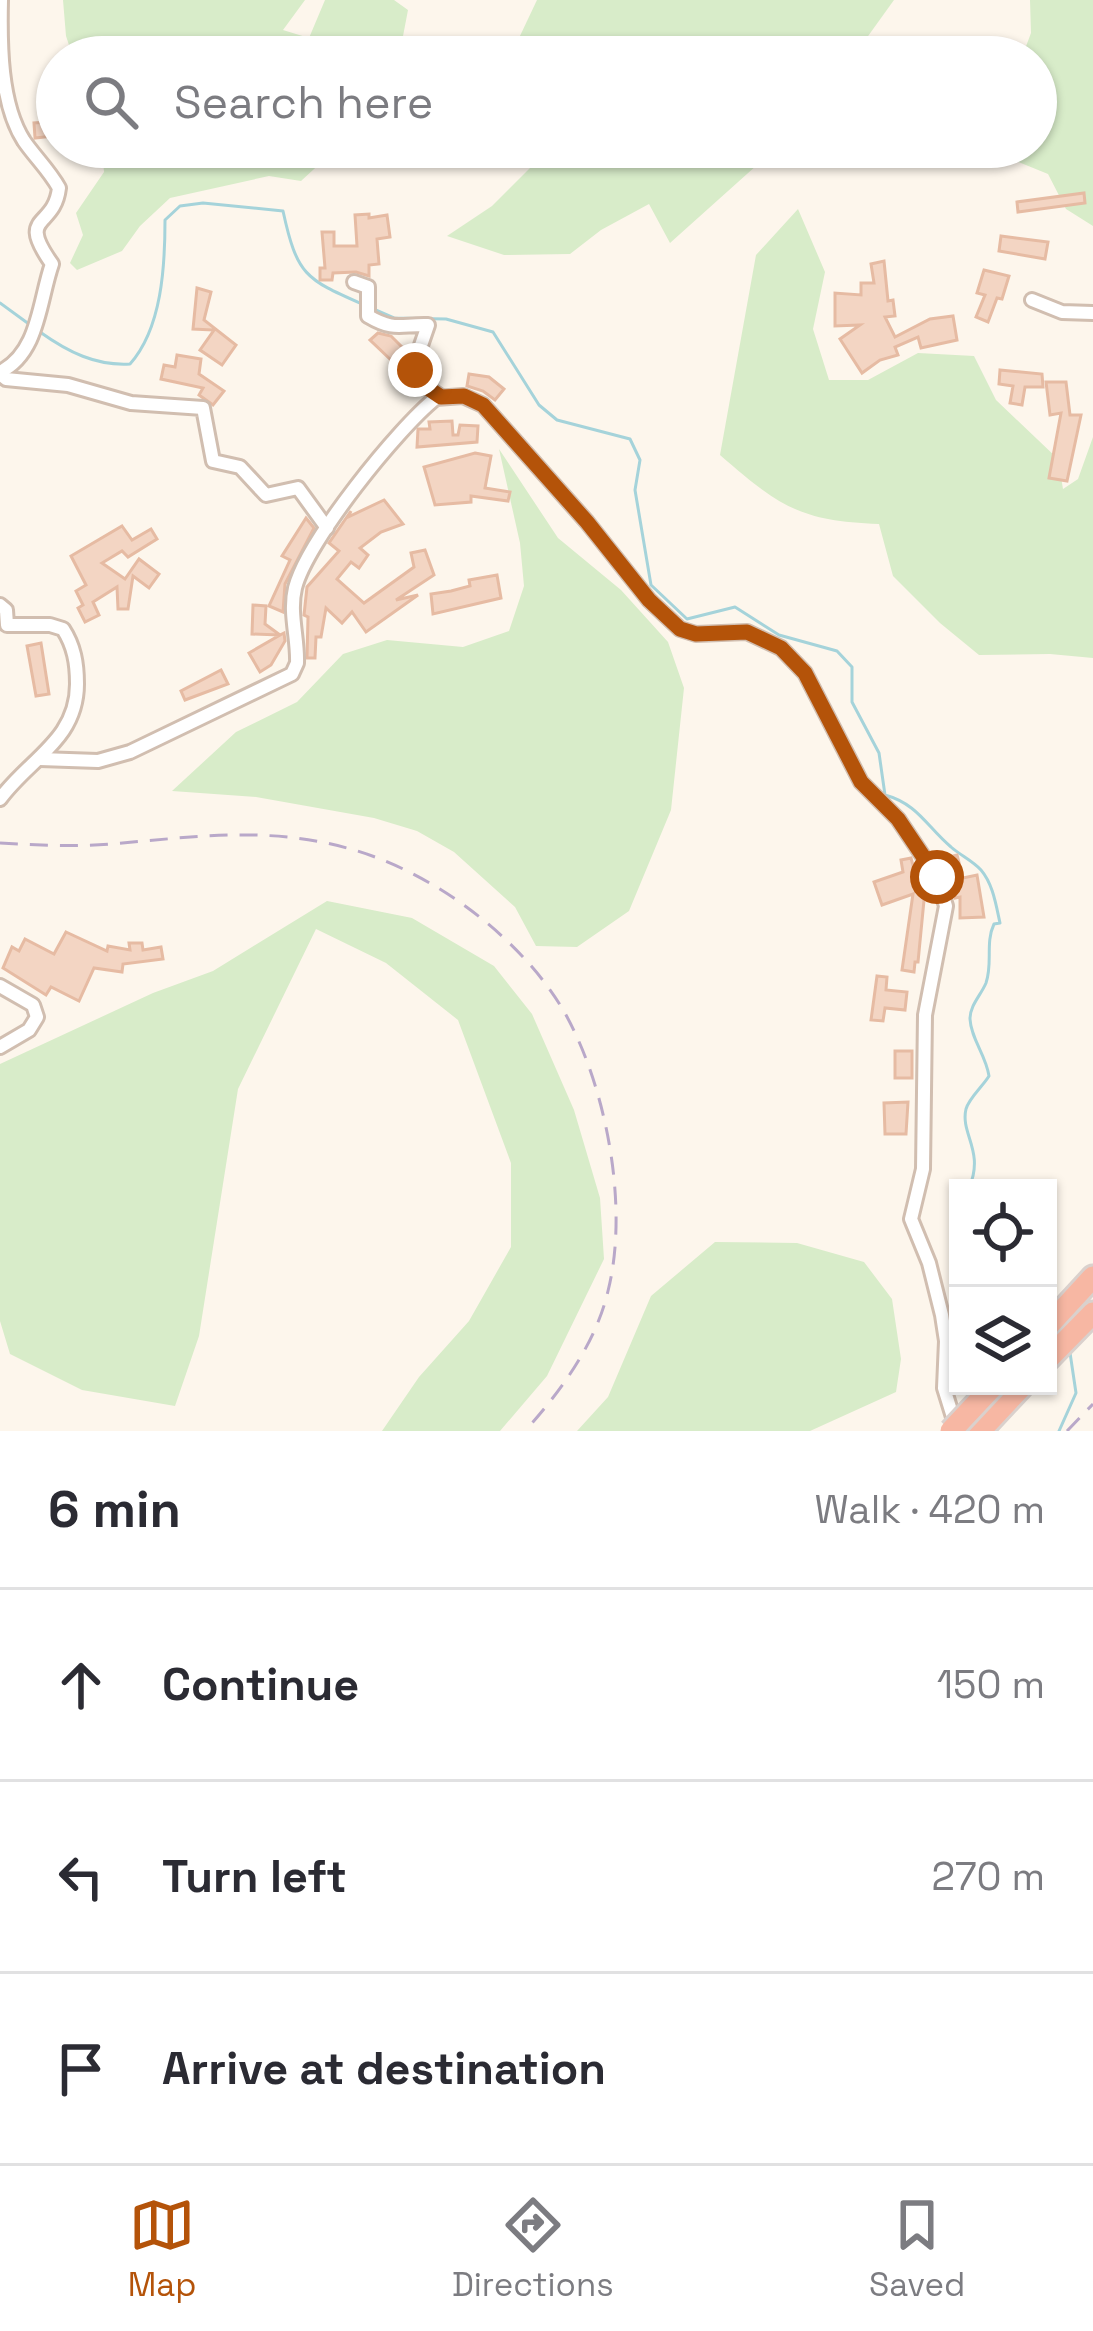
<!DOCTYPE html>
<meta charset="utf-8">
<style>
body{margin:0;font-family:"Space Grotesk",sans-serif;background:#f7f7f7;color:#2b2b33}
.controls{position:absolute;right:36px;bottom:36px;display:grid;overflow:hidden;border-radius:0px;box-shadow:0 3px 9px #0004}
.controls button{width:108px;height:108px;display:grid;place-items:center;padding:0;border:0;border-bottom:3px solid #e1e1e2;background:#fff;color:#2b2b33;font:60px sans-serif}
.stop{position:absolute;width:36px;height:36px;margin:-27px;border:9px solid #b45309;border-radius:50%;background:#fff}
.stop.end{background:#b45309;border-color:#fff;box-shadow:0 3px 12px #0008}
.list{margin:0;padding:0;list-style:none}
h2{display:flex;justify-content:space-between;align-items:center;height:156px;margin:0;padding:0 48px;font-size:51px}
h2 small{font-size:39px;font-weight:400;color:#7c7c81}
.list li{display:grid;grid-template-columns:78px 1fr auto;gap:36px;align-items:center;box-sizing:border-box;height:192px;padding:0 48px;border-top:3px solid #e1e1e2}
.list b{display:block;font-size:45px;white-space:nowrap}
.list em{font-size:39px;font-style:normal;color:#7c7c81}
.icon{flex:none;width:66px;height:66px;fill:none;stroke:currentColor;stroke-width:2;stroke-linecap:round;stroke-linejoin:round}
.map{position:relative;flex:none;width:1093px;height:1431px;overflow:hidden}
.search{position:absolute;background:#fff;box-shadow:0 3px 9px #0004;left:36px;right:36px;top:36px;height:132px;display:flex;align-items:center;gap:30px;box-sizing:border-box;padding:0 42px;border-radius:66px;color:#7c7c81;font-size:45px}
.sheet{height:732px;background:#fff}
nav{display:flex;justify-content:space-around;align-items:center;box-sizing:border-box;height:168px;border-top:3px solid #e1e1e2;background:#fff;font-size:33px;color:#7c7c81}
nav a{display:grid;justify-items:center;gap:6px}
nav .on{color:#b45309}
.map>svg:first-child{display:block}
.green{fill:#d8ecc9}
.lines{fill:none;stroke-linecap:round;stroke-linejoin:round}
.stream{stroke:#a5d3da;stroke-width:3}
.building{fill:#f3d5c3;stroke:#e6bba3;stroke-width:3}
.minor-casing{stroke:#d1beb0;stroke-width:18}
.motorway-casing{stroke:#dad1cd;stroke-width:27}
.minor{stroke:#fff;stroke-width:12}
.motorway{stroke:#f7b7a3;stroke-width:21}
.rail{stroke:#b9a8c9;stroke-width:3;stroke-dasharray:18 12;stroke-linecap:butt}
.motorway-bridge-casing{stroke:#dad1cd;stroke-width:27;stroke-linecap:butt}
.motorway-bridge{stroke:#f7b7a3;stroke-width:21}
.route{stroke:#b45309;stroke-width:15}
</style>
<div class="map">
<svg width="1093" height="1431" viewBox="0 0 1093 1431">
<rect width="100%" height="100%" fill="#fdf6ec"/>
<g class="green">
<polygon points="63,0 305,0 283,30 309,38 325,0 394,0 408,10 399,57 73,57 66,36"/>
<polygon points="537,0 894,0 853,57 510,57"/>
<polygon points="1030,0 1093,0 1093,226 1066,209 1048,174 1001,155 1002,147 1036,147 1036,57 1022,57 1031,33"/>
<polygon points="102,147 338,147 301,181 269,176 170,198 140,226 122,251 77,270 70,263 83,235 76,213 104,172"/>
<polygon points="551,147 777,147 670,243 649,204 601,230 570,254 504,255 447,236 492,206"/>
<path d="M798,209L825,272L813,329L829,380H868L918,353L974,356L996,400L1058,459L1063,489L1078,479L1093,437V658L1050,654L979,655L940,623L893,576L879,524C799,521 779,506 720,455L756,255Z"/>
<polygon points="499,449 558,538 621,590 668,642 684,688 671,810 629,911 577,947 536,946 515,907 454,852 417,831 374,818 256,797 172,791 236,732 297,702 343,654 387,640 463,647 509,631 524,586 520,543"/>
<polygon points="327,901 412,918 494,966 532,1014 574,1110 600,1198 604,1259 547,1376 500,1431 382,1431 419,1377 469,1321 511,1247 511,1163 458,1020 386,963 316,929 238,1089 199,1336 175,1406 82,1390 10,1354 0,1321 0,1064 153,993 213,971"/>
<polygon points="715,1242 797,1243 864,1262 892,1299 901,1359 896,1392 810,1431 577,1431 608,1397 651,1296"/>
</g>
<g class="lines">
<g class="stream">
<polyline points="0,303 33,327"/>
<path d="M371,308L394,318L446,319L493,332L539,405L557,420L630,439L640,460L635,490L651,585L687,619L735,607L779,635L837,651L852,667V702L879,753L885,795C918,804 927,827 951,847C960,855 973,861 981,870C993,884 996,905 1000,923L994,924C985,943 993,963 986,983C981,995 970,1005 970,1019C971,1039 986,1055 989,1076C983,1086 969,1098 966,1109C960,1134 985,1151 969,1188"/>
<path d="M40,332C68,352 96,366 130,364C162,328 165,266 165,220L180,206L203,203L283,211C297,275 305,279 362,304"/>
<polyline points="958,1209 952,1220 958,1244"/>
<polyline points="1059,1431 1076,1393 1069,1346"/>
</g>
</g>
<g class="building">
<polygon points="57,85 57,145 56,145 53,136 35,138 34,123 48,122 43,109 50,106 44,89"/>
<polygon points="1084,193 1085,203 1018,212 1017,202"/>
<polygon points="369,214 369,218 387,215 390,237 377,239 379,264 369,265 369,276 356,272 333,273 332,280 320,280 320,268 325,268 322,232 334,232 334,246 357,246 355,215"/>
<polygon points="1001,236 1048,242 1045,259 999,251"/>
<polygon points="884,261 888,301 893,300 895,316 885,317 895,337 930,319 953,316 957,340 921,348 918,337 895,347 898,355 880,360 862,373 840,339 860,325 835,326 835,293 861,295 861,283 874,283 871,264"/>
<polygon points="984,270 1009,276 1002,299 997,298 988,322 976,317 985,295 977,293"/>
<polygon points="197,288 211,292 204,320 236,345 222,365 200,350 214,330 193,329"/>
<polygon points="378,333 391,336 405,350 393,362 370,340"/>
<polygon points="177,355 201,359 199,374 224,391 213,405 199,395 203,388 161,379 164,365 175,367"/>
<polygon points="1000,370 1042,374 1043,387 1025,387 1022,405 1010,403 1013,386 999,384"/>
<polygon points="469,374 489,377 504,389 495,400 483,391 467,386"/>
<polygon points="1046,382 1066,382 1070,415 1081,415 1067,481 1049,478 1061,413 1050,415"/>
<polygon points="452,421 453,435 458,435 460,425 478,426 477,442 417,447 418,429 430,429 429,422"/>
<polygon points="475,453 491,456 485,488 510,492 508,501 471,496 471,502 435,505 424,467"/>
<polygon points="384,500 403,524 381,532 360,548 368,555 359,568 351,562 337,579 364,603 414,567 411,553 425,550 434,575 396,600 418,595 366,632 352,612 342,623 326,608 321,637 316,637 315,658 307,658 308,617 304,615 307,587 339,551 329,543 351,511 348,517"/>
<polygon points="306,518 314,528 285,584 283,612 269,606 290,560 282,556"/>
<polygon points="122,526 132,540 151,529 157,539 128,557 122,551 102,563 125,579 139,559 159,574 149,588 133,576 128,609 118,609 117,587 93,602 99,615 85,622 78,608 83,605 76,591 86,585 71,556"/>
<polygon points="497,575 501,598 433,614 431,594 451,591 470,586 469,580"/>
<polygon points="253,605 266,606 265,624 280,635 284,633 285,641 271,665 260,672 249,653 280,635 252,634"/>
<polygon points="41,643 49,694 36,696 27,646"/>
<polygon points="221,670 228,684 185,700 181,691"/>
<polygon points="957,855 963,878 977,875 984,917 960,918 960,897 955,898 940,859"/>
<polygon points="911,858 915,873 921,872 925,890 918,962 915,962 914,972 902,970 913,894 882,905 874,882 903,872 901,860"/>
<polygon points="66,932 107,951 108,946 130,950 129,943 142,943 143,950 161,947 163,959 123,964 122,972 94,968 79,1001 51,987 46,995 3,968 12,947 19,951 25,939 54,954"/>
<polygon points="877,976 887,977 886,990 907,992 905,1010 885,1008 883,1021 871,1020"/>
<rect x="895" y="1051" width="17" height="27"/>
<polygon points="908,1102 906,1134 885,1134 884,1103"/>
</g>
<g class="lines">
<g class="minor-casing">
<g id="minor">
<path d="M354,282L368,287V316C395,332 401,324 428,325L418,354L416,380L441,397"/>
<polyline points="1032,300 1062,312 1093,313"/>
<path d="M0,372C39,353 39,301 52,264C16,213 54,230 59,188C49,170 35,157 24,141C0,104 0,43 1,0"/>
<polyline points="0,374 6,379 68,385 131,403 203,408 213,461 240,467 266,495 298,488 327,528"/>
<path d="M0,605L6,610L7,625H50L63,629C74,646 77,663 77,684C77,740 29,759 0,799"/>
<path d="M40,759L98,761L130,752L292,674L297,663C298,638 289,613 295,588C307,541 398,428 436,398L463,396L483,405L587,522L649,600L680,629L696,634L747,632L781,648L805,673L861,782L898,819L937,877L946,906L925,1015L923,1169L911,1219L929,1263L942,1315L946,1341L944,1388L957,1430"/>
<polyline points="0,986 33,1005 37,1017 29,1030 0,1047"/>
</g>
</g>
<g class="motorway-casing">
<g id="motorway">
<polyline points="1048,1326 1093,1277"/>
<polyline points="1048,1359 1093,1313"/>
<polyline points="980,1431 1022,1386"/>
</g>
</g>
<use href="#minor" class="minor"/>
<use href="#motorway" class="motorway"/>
<g class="rail">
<path d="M0,843C36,845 73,847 110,844C196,837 269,825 354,850C436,874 524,940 566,1015C607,1090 629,1208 608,1291C596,1343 561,1391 525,1431"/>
<polyline points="1067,1431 1093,1404"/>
</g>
<g class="motorway-bridge-casing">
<polyline id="motorway-bridge" points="951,1431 993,1386"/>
</g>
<use href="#motorway-bridge" class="motorway-bridge"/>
</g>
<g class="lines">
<polyline class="route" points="415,370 416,380 441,397 464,396 483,405 587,522 649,600 680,629 696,634 747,632 781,648 805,673 861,782 898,819 937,877"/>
</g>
</svg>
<div class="controls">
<button><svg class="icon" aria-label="locate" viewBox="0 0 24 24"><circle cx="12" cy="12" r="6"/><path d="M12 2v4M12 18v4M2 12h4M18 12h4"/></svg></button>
<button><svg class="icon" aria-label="layers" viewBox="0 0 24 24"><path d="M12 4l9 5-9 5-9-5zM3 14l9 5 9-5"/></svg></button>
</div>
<div class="stop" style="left:937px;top:877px"></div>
<div class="stop end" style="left:415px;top:370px"></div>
<div class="search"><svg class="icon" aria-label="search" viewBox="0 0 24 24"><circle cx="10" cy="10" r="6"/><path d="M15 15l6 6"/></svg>Search here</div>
</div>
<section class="sheet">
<h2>6 min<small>Walk · 420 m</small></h2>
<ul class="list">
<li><svg class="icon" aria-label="ahead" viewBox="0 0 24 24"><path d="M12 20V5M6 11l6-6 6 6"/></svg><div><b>Continue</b></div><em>150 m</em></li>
<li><svg class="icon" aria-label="left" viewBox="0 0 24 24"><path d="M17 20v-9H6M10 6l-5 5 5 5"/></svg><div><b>Turn left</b></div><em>270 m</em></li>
<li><svg class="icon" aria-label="arrive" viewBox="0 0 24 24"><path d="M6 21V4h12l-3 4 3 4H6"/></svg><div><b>Arrive at destination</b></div></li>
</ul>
</section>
<nav>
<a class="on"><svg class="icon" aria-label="map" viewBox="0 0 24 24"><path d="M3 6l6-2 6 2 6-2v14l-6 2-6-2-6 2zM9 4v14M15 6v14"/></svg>Map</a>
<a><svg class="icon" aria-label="directions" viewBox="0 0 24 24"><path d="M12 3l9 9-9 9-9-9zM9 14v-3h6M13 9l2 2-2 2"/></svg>Directions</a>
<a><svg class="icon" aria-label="saved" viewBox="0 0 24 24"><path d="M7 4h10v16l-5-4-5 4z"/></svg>Saved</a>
</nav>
